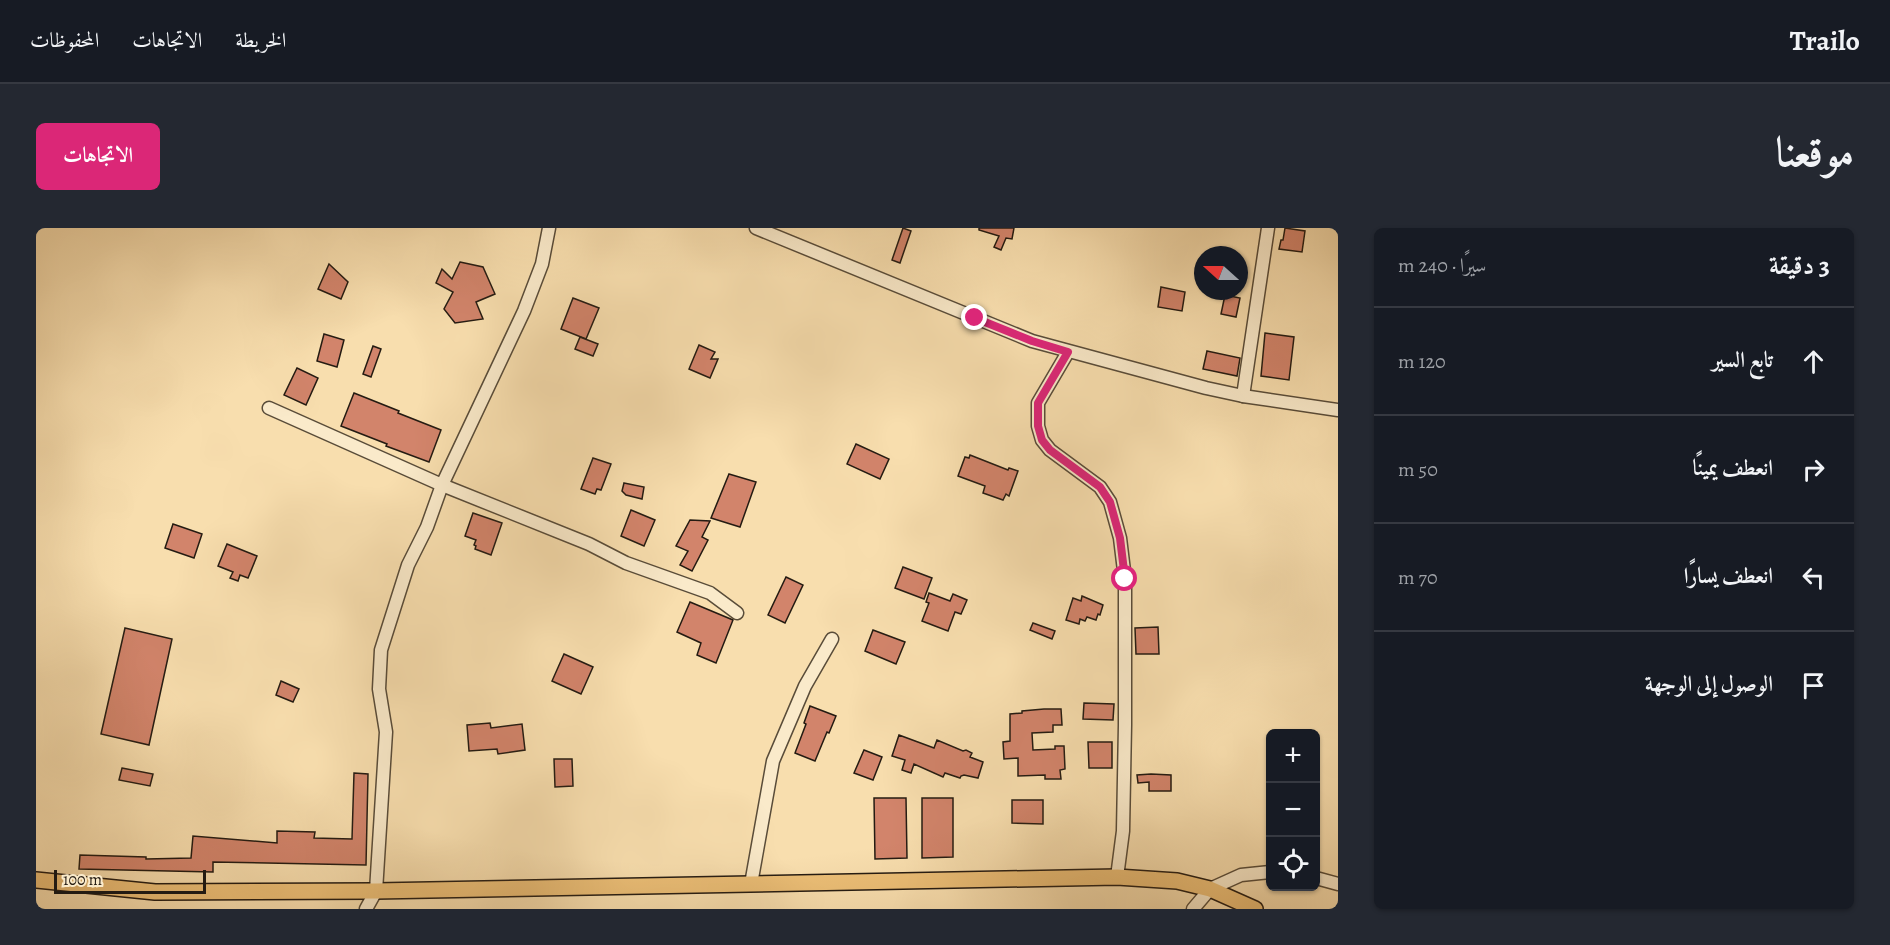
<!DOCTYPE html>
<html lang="ar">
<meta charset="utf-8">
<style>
body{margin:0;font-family:Alegreya,Amiri,serif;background:#242831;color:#f1f3f6;direction:rtl}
.controls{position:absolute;right:18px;bottom:18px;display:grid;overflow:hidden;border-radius:9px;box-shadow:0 2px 4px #0004}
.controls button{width:54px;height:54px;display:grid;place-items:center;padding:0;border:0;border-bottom:2px solid #363941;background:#171b24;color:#f1f3f6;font:30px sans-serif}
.compass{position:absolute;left:1158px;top:18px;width:54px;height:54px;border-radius:50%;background:#171b24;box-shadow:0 2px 4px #0004;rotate:291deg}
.scale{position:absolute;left:18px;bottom:15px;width:152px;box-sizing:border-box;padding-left:6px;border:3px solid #241b12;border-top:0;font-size:16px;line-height:21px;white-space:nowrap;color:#241b12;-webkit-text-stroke:4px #faeaca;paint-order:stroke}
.stop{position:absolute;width:18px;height:18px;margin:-14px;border:4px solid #db2777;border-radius:50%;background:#fff}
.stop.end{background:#db2777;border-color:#fff;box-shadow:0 2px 6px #0008}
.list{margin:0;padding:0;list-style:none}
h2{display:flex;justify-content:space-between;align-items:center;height:78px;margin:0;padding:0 24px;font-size:26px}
h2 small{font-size:20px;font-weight:400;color:#9ea1a6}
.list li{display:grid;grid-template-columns:39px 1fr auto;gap:18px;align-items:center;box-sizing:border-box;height:108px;padding:0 24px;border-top:2px solid #363941}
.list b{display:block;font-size:22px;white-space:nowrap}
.list em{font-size:20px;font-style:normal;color:#9ea1a6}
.icon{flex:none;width:33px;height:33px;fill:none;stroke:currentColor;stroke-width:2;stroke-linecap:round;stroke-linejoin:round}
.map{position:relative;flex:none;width:1302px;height:681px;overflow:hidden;direction:ltr;border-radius:9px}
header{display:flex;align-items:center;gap:36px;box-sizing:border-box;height:84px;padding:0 30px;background:#171b24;border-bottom:2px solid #363941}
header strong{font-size:28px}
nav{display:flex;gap:33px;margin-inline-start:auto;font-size:21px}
.intro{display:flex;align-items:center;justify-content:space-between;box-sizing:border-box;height:144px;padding:0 36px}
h1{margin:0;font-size:42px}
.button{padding:15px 27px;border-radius:9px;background:#db2777;color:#fff;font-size:21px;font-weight:700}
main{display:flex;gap:36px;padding:0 36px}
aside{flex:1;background:#171b24;border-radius:9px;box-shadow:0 2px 4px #0004}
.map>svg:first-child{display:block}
.building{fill:#d2846b;stroke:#241b12;stroke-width:1.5}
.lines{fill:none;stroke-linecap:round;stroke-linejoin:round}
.minor-casing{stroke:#594c39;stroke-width:15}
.major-casing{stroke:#241b12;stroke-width:18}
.minor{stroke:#faeaca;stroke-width:12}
.major{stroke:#ecbf77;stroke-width:15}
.route{stroke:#db2777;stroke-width:8}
</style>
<header>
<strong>Trailo</strong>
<nav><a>الخريطة</a><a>الاتجاهات</a><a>المحفوظات</a></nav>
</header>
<div class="intro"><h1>موقعنا</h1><a class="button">الاتجاهات</a></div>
<main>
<aside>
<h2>3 دقيقة<small>سيرًا · 240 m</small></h2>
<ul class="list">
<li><svg class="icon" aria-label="ahead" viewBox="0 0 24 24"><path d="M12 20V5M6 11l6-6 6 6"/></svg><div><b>تابع السير</b></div><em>120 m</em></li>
<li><svg class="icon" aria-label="right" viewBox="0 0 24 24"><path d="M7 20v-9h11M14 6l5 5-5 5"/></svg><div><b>انعطف يمينًا</b></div><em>50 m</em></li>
<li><svg class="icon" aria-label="left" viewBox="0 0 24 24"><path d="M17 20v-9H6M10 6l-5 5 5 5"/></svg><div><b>انعطف يسارًا</b></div><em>70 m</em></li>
<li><svg class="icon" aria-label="arrive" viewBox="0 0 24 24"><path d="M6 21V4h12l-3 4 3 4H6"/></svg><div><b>الوصول إلى الوجهة</b></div></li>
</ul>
</aside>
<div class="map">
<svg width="1302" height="681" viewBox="0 0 1302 681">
<rect width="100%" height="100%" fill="#f8deae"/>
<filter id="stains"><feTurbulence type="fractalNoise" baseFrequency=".00333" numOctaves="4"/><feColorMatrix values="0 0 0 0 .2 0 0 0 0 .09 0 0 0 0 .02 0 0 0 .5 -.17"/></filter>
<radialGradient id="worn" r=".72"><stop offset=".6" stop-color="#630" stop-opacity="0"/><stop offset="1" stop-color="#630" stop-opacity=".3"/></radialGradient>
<g class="building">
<polygon points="867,0 875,3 864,35 856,32"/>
<polygon points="943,0 978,0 976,11 970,10 965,22 958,19 963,8 943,2"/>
<polygon points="1249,0 1269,3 1266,24 1243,21 1245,12 1247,12"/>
<polygon points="424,34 447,39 459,66 440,74 447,91 419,95 408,81 417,64 400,55 406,41 416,51"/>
<polygon points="293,36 312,54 305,71 282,61"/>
<polygon points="1125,59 1149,64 1146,83 1122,79"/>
<polygon points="1189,67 1204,70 1200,89 1185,86"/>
<polygon points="537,70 563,80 550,111 525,101"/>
<polygon points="1229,105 1258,109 1253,152 1225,148"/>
<polygon points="288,106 308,112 301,139 281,133"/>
<polygon points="544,109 562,116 557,128 539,121"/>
<polygon points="663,117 679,124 675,131 682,131 674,150 653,141"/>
<polygon points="337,118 345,121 335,149 327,146"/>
<polygon points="1171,123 1204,130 1201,148 1167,141"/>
<polygon points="261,140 282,150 270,177 248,167"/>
<polygon points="318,165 363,183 362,185 405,202 393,234 350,218 351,216 305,198"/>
<polygon points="820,216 853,231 844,251 811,236"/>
<polygon points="934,227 972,242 973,240 982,243 973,268 970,266 967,272 947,265 949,258 922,248 929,229 933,230"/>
<polygon points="557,230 575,236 565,262 561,261 559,266 545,261"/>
<polygon points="693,246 720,254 704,299 675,290"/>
<polygon points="588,255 608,259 606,271 590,267 586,263"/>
<polygon points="595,282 619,292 608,318 585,308"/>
<polygon points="437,285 466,295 455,327 439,321 440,318 438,317 440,312 429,308"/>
<polygon points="654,292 674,293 666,309 672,312 656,343 644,337 652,323 640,318"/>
<polygon points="137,296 166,306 158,330 129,320"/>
<polygon points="191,316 221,328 212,350 204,347 202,353 194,350 197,344 182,338"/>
<polygon points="867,339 896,350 888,371 859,360"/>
<polygon points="750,349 767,357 749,395 732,387"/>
<polygon points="893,365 914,373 917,366 931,372 925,386 919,384 912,403 886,393 893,375 890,374"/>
<polygon points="1046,368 1067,377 1064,387 1062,386 1060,392 1051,389 1049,393 1044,391 1043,396 1030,392 1037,370 1045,373"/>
<polygon points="654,374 697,392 680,435 661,427 665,415 641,404"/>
<polygon points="997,395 1019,403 1016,411 994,402"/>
<polygon points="1122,399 1123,426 1100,426 1099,400"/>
<polygon points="89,400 136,411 113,517 65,506"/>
<polygon points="837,402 869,414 860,436 829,423"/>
<polygon points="528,426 557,439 545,466 516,453"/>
<polygon points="245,453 263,461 257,474 240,467"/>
<polygon points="1048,475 1078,476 1077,492 1047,491"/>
<polygon points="774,478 800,488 793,505 791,504 779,533 759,525 770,496 768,495"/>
<polygon points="1008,481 1025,481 1026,497 1017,497 1017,504 996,505 997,522 1019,521 1019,518 1028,518 1029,541 1024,542 1025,551 1009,551 1009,547 982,548 982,530 968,531 967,514 974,513 974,486 986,485 986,483"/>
<polygon points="454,495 455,500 486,496 489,522 462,526 461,521 433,523 431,497"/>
<polygon points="863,507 898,520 901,512 927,523 930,522 936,525 934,529 947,534 942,550 928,547 925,548 924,550 909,545 907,549 878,536 875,545 866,542 869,532 856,528"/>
<polygon points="1052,514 1076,514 1076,540 1053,540"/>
<polygon points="828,522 846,529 837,552 818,545"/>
<polygon points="518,531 536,531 537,558 519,559"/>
<polygon points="86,540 117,546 114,558 83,552"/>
<polygon points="318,545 332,546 330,637 177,634 177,644 43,641 44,627 110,629 110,631 155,630 157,608 241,615 241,603 279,604 278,610 316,611"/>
<polygon points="1115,546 1135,547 1135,563 1113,563 1113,554 1102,555 1101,547"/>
<polygon points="838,570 870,570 871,630 839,631"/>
<polygon points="886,570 917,570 917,629 886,630"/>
<polygon points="976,572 1007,572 1007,596 976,595"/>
</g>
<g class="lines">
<g class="minor-casing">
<g id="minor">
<polyline points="720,0 996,113 1170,160 1207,168 1302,182"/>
<polyline points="1032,124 1002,175 1002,198 1006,212 1014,222 1064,259 1074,274 1084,310 1089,351 1089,497 1087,603 1081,649"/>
<polyline points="1207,168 1232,0"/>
<polyline points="233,180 406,257 553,316 590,335 674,365 701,385"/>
<polyline points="1280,650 1302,656"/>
<polyline points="715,656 737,533 769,458 796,411"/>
<polyline points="330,681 340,663 350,504 343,461 345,422 372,337 391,299 406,257 488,83 506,36 513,0"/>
<polyline points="1157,681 1174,661 1205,647 1234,644"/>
</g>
</g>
<g class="major-casing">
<polyline id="major" points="0,652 119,664 340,663 1081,649 1141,653 1174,661 1219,681"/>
</g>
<use href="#minor" class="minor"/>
<use href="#major" class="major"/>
</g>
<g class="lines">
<polyline class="route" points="939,90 996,113 1032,124 1002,175 1002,198 1006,212 1014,222 1064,259 1074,274 1084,310 1089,351"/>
</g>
<rect width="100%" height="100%" filter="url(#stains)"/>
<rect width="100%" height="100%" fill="url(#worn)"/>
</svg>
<div class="controls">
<button>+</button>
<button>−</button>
<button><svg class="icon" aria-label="locate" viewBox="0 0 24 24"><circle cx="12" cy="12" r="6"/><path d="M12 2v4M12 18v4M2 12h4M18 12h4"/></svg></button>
</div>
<svg class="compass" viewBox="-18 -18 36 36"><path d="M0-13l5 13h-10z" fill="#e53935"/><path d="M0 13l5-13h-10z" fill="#9ea1a6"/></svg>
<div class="scale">100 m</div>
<div class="stop" style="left:1089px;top:351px"></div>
<div class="stop end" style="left:939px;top:90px"></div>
</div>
</main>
